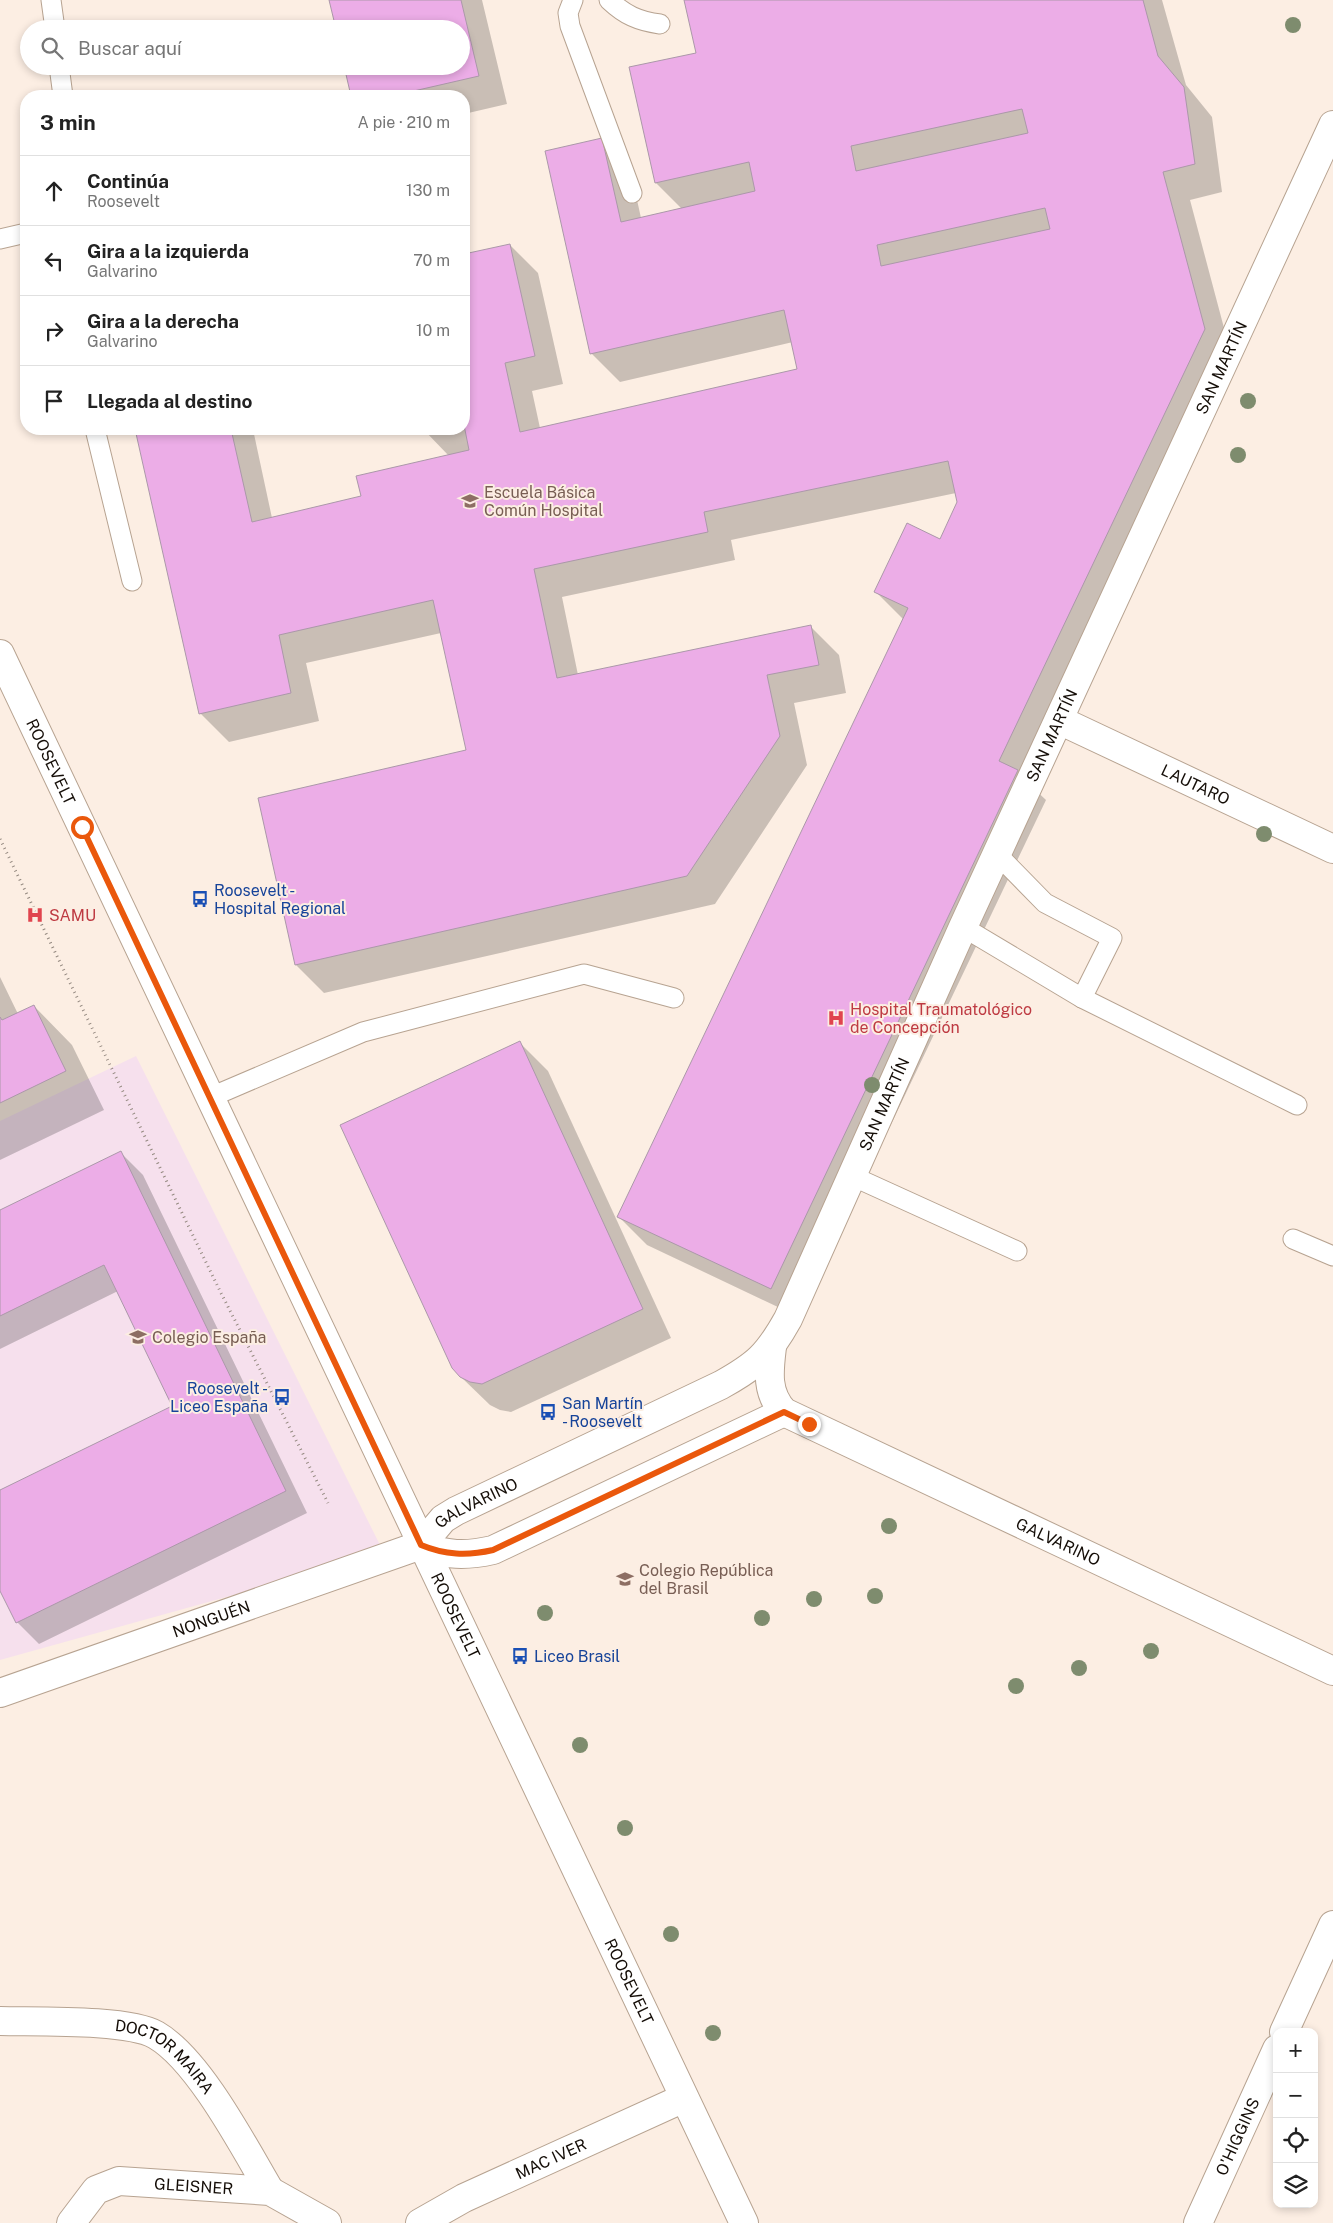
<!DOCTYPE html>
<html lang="es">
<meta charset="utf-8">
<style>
body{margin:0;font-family:"Public Sans",sans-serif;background:#f2f2f2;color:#222}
.controls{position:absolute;right:15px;bottom:15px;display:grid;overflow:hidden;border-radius:10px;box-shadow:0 2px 8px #0003}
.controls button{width:45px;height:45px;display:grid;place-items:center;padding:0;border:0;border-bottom:1px solid #e0e0e0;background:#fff;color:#222;font:25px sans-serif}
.stop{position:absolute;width:15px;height:15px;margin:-11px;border:4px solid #ea580c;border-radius:50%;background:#fff}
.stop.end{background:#ea580c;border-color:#fff;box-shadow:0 1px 5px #0008}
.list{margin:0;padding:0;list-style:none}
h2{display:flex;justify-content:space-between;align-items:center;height:65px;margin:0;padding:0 20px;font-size:21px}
h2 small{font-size:16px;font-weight:400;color:#767676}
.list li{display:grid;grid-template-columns:32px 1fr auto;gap:15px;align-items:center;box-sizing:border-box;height:70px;padding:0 20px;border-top:1px solid #e0e0e0}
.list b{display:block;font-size:19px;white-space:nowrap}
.list p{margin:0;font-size:16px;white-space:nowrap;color:#767676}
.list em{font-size:16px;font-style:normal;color:#767676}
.icon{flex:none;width:28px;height:28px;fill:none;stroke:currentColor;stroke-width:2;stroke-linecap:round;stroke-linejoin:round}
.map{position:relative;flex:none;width:1333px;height:2223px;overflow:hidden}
.search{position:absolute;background:#fff;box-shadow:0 2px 8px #0003;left:20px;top:20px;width:450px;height:55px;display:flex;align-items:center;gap:12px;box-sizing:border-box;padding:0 18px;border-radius:28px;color:#767676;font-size:19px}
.panel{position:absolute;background:#fff;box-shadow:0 2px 8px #0003;left:20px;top:90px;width:450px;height:345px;border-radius:20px}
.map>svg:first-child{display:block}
.education{fill:#f6e0ed}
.shadow{fill:#0003}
.building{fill:#ecade7;stroke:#ab98a9;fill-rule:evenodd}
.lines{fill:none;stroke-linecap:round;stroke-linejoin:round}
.lane-casing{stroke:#b7a391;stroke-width:21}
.street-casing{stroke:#b7a391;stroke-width:30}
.secondary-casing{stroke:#b7a391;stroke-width:30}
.primary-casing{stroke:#b7a391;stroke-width:30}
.path{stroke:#958a81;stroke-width:3;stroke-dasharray:1 4;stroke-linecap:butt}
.lane{stroke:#fff;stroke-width:19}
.street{stroke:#fff;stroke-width:28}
.secondary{stroke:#fff;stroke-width:28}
.primary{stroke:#fff;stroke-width:28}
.tree{fill:#7e8c6e}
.route{stroke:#ea580c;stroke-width:6}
.labels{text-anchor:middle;stroke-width:4;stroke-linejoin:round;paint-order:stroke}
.street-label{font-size:16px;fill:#140d07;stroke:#fceee3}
.education-label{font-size:16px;fill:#785e54;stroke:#fceee3;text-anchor:start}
.transit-label{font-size:16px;fill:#164399;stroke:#fceee3;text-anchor:start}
.health-label{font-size:16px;fill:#be3a42;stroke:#fceee3;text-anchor:start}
</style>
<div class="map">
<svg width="1333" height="2223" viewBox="0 0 1333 2223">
<rect width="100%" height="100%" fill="#fceee3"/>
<polygon class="education" points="136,1056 384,1553 0,1660 0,1121"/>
<g class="shadow">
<polygon points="330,0 482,0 507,104 464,114 464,96 352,96 345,66 461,66 461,29"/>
<polygon points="685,0 1162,0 1186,85 1212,117 1222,192 1190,200 1232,358 1029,784 1046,800 799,1317 647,1245 619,1217 904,620 875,591 941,541 958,502 956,493 731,540 735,560 562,597 578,675 810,626 839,655 846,693 794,703 807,765 715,904 324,993 296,965 468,751 441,633 306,663 319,721 229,742 200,713 137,429 248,429 254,434 272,518 362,497 449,456 423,429 464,429 464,256 510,245 538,273 563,384 532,391 540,428 799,369 793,342 620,382 591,353 602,139 630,168 641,218 682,209 656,183 697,54"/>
<polygon points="355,429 386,429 361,434"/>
<polygon points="0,977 18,1014 34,1006 72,1045 104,1110 0,1160"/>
<polygon points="520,1043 548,1071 671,1338 511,1412 500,1410 490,1405 461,1377"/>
<polygon points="121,1153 143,1175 307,1513 39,1644 17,1622 0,1588 0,1491 174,1407 118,1291 0,1349 0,1212"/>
</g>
<g class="building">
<polygon points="329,0 461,0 479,76 392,96 351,96 344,66 461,66 461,29 336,29"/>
<path d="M684,0H1143L1158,56L1184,87L1195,164L1163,172L1205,329L999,761L1018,770L771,1289L617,1217L908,608L874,592L907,523L940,539L957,502L948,461L704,512L708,532L534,569L557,678L811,625L819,665L767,675L780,736L687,876L295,965L258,798L466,750L433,600L279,635L291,693L199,714L135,429H231L252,522L361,496L356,476L469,450L464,425V254L510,244L535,356L505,363L520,432L797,369L784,310L590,354L545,151L602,138L621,222L755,191L749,162L655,183L629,67L696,53ZM1022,109L1028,133L856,171L851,146ZM1045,208L1050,229L881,266L877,245Z"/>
<polygon points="34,1005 66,1071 0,1103 0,1017 2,1020"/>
<polygon points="520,1041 643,1309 482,1384 470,1382 460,1377 452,1368 340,1125"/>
<polygon points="121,1151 286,1491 16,1623 0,1591 0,1490 172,1406 104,1265 0,1316 0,1210"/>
</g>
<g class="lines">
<g class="lane-casing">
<g id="lane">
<polyline points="51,0 55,29"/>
<polyline points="573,0 568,13 570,26 632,193"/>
<path d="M609,0C625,15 638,21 660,24"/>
<polyline points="59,66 63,96"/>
<polyline points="0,239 26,233"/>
<polyline points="95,429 132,581"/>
<polyline points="997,854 1045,903 1112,938 1082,998"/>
<polyline points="963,927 1082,998 1297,1105"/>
<polyline points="211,1097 363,1032 584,974 674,998"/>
<polyline points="852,1176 1017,1251"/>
<polyline points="1293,1239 1333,1256"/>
</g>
</g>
<g class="street-casing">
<g id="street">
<path id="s1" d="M1059,720L1333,849"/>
<path id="s2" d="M772,1347C769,1371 766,1393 784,1412L1333,1671"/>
<path id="s3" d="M0,1693L421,1545C445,1556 467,1556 493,1550L784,1412"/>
<path id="s4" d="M0,2021C35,2022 128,2019 156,2035C199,2060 244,2147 270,2191"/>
<path id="s5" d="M71,2223L96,2190L119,2181L270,2191L327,2223"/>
<path id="s6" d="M420,2223L464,2198L684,2098"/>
</g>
</g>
<g class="secondary-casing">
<g id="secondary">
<path id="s7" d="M421,1545L443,1519L456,1511L721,1385C757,1365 768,1355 788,1319L963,927L1333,125"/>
</g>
</g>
<g class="primary-casing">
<g id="primary">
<path id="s8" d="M0,654L744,2223"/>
<polyline points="1284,2032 1333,1925"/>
<path id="s9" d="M1198,2223L1277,2049"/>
</g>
</g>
<polyline class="path" points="0,839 221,1293 328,1503"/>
<use href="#lane" class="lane"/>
<use href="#street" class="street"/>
<use href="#secondary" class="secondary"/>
<use href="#primary" class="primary"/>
</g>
<g class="tree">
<circle cx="1293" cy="25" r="8"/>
<circle cx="1248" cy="401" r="8"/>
<circle cx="1238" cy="455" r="8"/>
<circle cx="1264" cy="834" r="8"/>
<circle cx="872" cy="1085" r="8"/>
<circle cx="889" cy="1526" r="8"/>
<circle cx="875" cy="1596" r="8"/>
<circle cx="814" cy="1599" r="8"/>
<circle cx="545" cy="1613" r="8"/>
<circle cx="762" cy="1618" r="8"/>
<circle cx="1151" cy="1651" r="8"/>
<circle cx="1079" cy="1668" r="8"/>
<circle cx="1016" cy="1686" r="8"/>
<circle cx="580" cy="1745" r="8"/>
<circle cx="625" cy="1828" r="8"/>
<circle cx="671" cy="1934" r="8"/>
<circle cx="713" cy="2033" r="8"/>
</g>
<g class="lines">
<path class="route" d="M82,827L421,1545C445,1555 467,1556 493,1550L784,1412L809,1424"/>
</g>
<defs>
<g id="school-bare" transform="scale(1.35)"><path d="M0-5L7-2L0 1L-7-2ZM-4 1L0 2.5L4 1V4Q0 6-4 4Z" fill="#8d6e63" stroke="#fceee3" stroke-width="2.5" paint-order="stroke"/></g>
<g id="bus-bare" transform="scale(1.35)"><path d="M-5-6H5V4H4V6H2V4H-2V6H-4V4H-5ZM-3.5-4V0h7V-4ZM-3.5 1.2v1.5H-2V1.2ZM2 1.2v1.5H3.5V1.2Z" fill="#1a4fb4" stroke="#fceee3" stroke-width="2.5" paint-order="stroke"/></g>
<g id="hospital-bare" transform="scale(1.35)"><path d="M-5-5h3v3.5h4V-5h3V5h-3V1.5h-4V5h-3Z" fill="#e0444e" stroke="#fceee3" stroke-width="2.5" paint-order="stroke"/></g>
</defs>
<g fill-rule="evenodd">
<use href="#school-bare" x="470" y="501"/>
<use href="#bus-bare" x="200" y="899"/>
<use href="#hospital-bare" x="35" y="915"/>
<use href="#hospital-bare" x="836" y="1018"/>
<use href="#school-bare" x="138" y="1337"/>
<use href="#bus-bare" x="282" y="1397"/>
<use href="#bus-bare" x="548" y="1412"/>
<use href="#school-bare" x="625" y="1579"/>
<use href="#bus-bare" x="520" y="1656"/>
</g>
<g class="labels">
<g class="street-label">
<text dy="6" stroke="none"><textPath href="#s7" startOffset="1484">SAN MARTÍN</textPath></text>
<text dy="6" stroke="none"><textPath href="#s7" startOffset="1079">SAN MARTÍN</textPath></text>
<text dy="6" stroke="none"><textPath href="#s8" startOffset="119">ROOSEVELT</textPath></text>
<text dy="6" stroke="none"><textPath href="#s1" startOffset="151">LAUTARO</textPath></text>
<text dy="6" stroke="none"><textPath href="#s7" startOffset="674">SAN MARTÍN</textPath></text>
<text dy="6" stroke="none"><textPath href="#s7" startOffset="71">GALVARINO</textPath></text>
<text dy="6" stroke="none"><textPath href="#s2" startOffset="372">GALVARINO</textPath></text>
<text dy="6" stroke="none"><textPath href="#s8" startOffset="1064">ROOSEVELT</textPath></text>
<text dy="6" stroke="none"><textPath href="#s3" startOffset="224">NONGUÉN</textPath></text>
<text dy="6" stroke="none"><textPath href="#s8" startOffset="1469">ROOSEVELT</textPath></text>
<text dy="6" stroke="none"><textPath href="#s4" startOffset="176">DOCTOR MAIRA</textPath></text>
<text dy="6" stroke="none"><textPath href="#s9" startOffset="95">O'HIGGINS</textPath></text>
<text dy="6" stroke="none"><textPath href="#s6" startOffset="146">MAC IVER</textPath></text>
<text dy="6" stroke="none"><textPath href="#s5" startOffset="141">GLEISNER</textPath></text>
</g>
<g class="education-label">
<text x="484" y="498">Escuela Básica<tspan x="484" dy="18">Común Hospital</tspan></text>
<text x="152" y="1343">Colegio España</text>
<text x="639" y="1576">Colegio República<tspan x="639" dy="18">del Brasil</tspan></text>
</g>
<g class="transit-label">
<text x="214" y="896">Roosevelt -<tspan x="214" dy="18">Hospital Regional</tspan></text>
<text x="268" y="1394" text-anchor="end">Roosevelt -<tspan x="268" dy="18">Liceo España</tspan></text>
<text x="562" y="1409">San Martín<tspan x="562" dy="18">- Roosevelt</tspan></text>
<text x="534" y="1662">Liceo Brasil</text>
</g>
<g class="health-label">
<text x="49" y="921">SAMU</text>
<text x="850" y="1015">Hospital Traumatológico<tspan x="850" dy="18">de Concepción</tspan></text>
</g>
</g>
</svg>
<div class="controls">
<button>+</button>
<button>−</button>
<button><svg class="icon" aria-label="locate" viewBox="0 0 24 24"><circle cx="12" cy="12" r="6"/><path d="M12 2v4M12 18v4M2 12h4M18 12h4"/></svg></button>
<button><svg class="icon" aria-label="layers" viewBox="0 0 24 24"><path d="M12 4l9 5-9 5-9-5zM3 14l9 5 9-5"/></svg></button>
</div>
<div class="stop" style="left:82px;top:827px"></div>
<div class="stop end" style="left:809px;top:1424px"></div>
<div class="search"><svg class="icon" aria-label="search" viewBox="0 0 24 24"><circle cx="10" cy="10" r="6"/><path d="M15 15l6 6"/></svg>Buscar aquí</div>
<section class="panel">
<h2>3 min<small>A pie · 210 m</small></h2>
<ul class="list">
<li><svg class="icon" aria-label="ahead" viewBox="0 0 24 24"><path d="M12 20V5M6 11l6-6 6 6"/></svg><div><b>Continúa</b><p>Roosevelt</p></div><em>130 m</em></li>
<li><svg class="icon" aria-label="left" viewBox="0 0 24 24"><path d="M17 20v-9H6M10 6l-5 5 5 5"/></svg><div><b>Gira a la izquierda</b><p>Galvarino</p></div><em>70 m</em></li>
<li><svg class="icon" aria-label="right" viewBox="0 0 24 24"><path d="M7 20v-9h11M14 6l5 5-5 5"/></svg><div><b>Gira a la derecha</b><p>Galvarino</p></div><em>10 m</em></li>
<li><svg class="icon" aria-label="arrive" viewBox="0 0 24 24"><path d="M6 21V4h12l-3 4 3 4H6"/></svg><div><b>Llegada al destino</b></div></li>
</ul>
</section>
</div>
